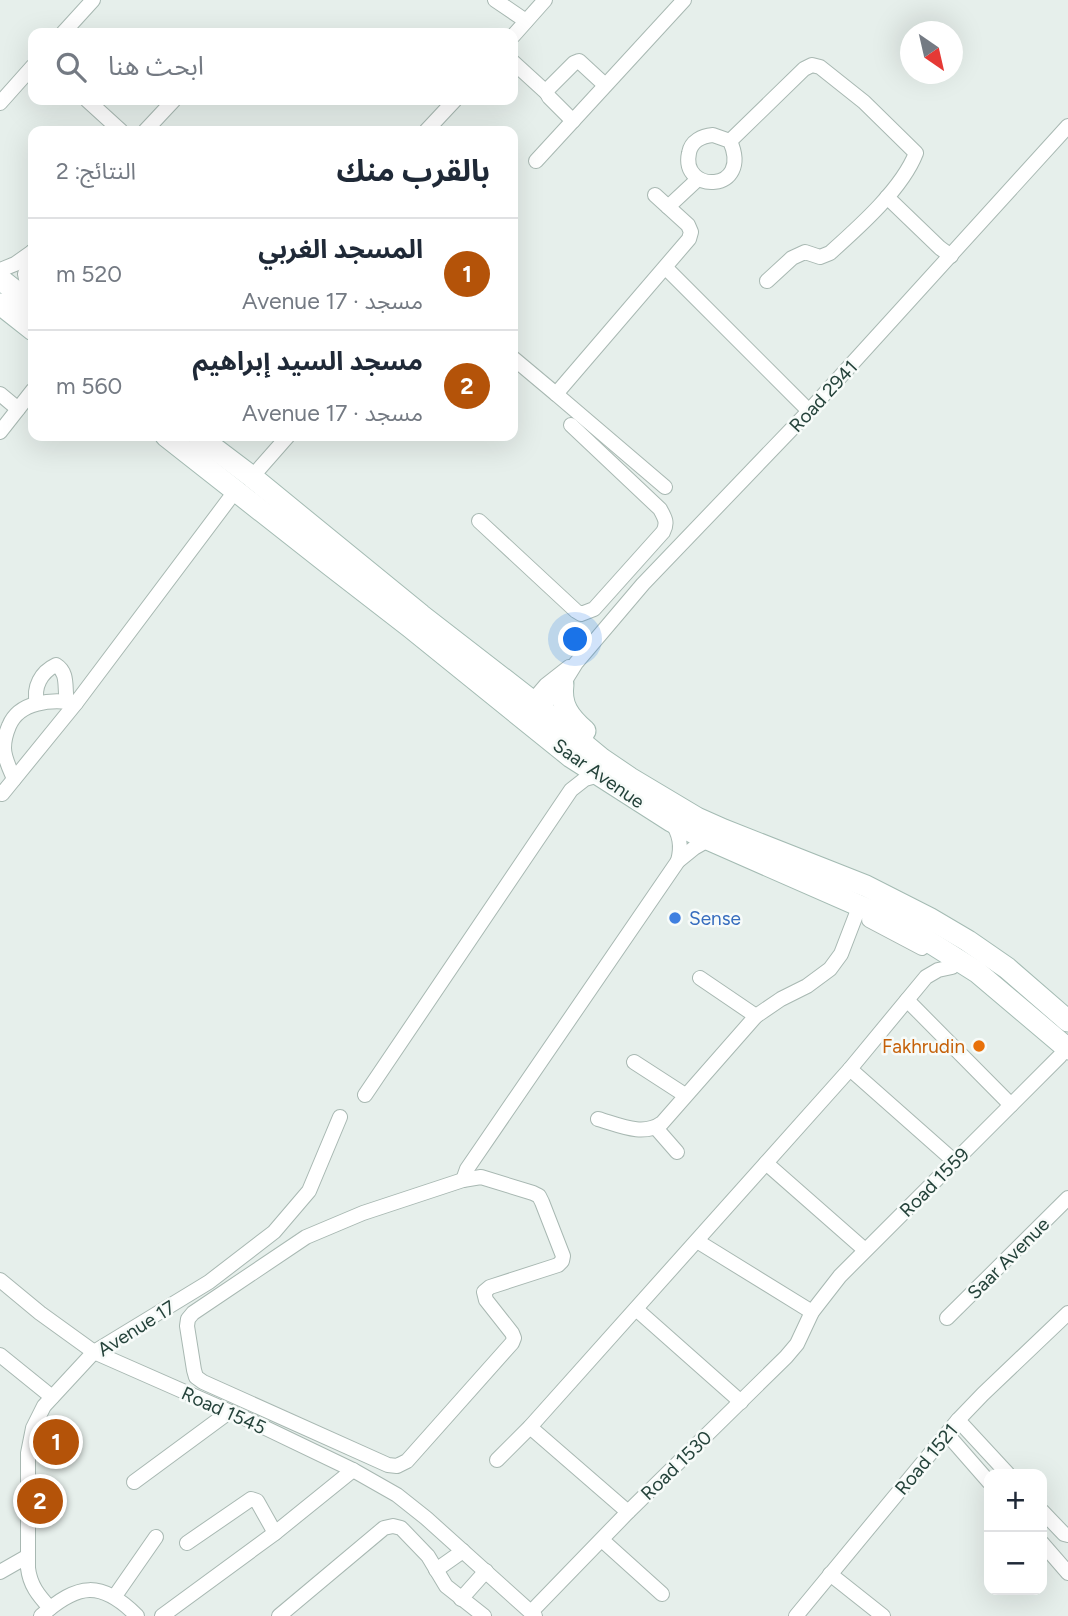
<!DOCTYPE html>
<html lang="ar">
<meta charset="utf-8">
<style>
body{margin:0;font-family:Figtree,"Noto Sans Arabic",sans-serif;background:#f6f6f7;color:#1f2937;direction:rtl}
.controls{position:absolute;right:21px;bottom:21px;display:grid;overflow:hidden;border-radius:14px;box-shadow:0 7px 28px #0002}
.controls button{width:63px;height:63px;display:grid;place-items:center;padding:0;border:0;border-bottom:2px solid #e0e1e3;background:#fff;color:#1f2937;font:35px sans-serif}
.compass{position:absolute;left:900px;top:21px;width:63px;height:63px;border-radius:50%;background:#fff;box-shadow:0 7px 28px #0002;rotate:146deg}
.you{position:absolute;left:576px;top:640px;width:24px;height:24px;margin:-18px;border:5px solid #fff;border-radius:50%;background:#1a73e8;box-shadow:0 0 0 10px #1a73e833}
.badge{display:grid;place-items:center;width:46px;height:46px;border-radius:50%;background:#b45309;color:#fff;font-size:23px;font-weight:700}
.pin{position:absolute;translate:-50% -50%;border:4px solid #fff;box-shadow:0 2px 7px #0006}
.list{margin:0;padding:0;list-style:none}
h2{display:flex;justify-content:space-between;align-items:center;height:91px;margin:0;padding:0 28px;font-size:30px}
h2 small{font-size:23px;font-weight:400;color:#747a83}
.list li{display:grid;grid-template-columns:46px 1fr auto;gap:21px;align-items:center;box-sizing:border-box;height:112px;padding:0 28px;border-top:2px solid #e0e1e3}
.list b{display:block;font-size:26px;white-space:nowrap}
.list p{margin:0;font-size:23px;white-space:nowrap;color:#747a83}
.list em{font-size:23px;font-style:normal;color:#747a83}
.icon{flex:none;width:38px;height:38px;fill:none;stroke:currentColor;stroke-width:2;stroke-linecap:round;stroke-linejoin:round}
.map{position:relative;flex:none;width:1068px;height:1616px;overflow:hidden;direction:ltr}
.search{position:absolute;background:#fff;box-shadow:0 7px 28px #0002;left:28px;top:28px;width:490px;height:77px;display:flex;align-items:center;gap:18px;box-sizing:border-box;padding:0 24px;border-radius:14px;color:#747a83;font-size:26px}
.panel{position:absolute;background:#fff;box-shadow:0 7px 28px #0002;left:28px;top:126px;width:490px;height:315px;border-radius:14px;direction:rtl}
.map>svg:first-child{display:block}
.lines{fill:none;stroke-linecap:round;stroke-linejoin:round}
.street-casing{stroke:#a8b8b2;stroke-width:16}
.secondary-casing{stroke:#a4bbb3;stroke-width:23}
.street{stroke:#fff;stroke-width:14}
.secondary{stroke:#fff;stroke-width:21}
.shop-dot{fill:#3f7fe0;stroke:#f7fbf9;stroke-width:2.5}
.food-dot{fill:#e8710a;stroke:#f7fbf9;stroke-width:2.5}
.labels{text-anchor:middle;stroke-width:5;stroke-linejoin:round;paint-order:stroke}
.street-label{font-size:19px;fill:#24423a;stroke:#f7fbf9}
.shop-label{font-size:19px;fill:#366cbe;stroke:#f7fbf9;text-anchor:start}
.food-label{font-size:19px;fill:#c56008;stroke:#f7fbf9;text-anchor:end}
</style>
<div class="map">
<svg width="1068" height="1616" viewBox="0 0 1068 1616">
<rect width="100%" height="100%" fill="#e6efeb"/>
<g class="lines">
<g class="street-casing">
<g id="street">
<polyline points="495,0 526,21"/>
<polyline points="63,33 93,0"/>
<polyline points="513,36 545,0"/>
<polyline points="513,62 547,93"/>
<polyline points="87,100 121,131"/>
<polyline points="0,103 33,66"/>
<polyline points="573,121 549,97 547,93 549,88 574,63 579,61 605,85"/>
<polyline points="145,131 174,100"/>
<polyline points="426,131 455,100"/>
<path d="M713,135L730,141C753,193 680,194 689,153C691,141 702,136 713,135Z"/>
<path d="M730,141L804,69L812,65L820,67L864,102L916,153C902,189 859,227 830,253L820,257L805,252L792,258L767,281"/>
<polyline points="536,161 684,0"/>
<polyline points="655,195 688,225 691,232 689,239 556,394 665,487"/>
<polyline points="887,197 940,248 951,256"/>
<polyline points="668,207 698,179"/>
<polyline points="666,268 809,411"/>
<polyline points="0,270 15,264 32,252"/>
<polyline points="31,303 25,274 33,251"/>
<polyline points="513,358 556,394"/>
<polyline points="0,394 18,409"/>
<polyline points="0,432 33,390"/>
<polyline points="252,477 288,436"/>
<path d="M479,521L576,611L581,614L594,609L663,532C668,523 665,518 660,509L571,425"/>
<path d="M37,703C33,687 41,672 56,665C69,673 64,688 67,701"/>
<polyline points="528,706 546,685 569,667"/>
<polyline points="536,714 563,684 576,663 643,584 809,411 1068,126"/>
<path d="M14,779C10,769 4,758 4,748C4,740 6,733 9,726C19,701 52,699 76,703"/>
<polyline points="2,794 76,703 236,490"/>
<path d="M671,821C680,834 682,846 678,861"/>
<polyline points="869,920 922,948"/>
<polyline points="700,978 756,1016"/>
<polyline points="907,1000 1011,1105"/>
<polyline points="634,1062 685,1095"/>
<polyline points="850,1069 954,1161"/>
<polyline points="365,1095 571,790 585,779 599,775"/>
<path d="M598,1119C619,1125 643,1137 662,1123L756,1016L781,999L807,986L830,969L841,954L856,915"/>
<polyline points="656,1128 677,1152"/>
<polyline points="766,1163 865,1250"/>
<polygon points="481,1177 533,1193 539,1196 542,1202 563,1256 562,1261 558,1265 490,1287 484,1292 486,1300 512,1333 514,1338 512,1343 407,1461 397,1466 388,1465 203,1382 196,1377 194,1370 187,1326 188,1319 193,1313 306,1237 363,1213 463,1180"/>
<polyline points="463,1180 467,1169 678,861 694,848 708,840"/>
<polyline points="697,1241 812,1312"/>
<polyline points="0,1280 40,1313 94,1352 253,1422 353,1470 397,1495 426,1518 535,1616"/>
<polyline points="636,1309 741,1402"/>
<polyline points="947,1318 1068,1198"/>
<polyline points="0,1355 52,1397"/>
<polyline points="958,1420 1008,1474"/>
<polyline points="530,1427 628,1512"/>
<polyline points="947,1434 989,1482"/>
<polyline points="497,1460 530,1427 850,1069 926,977 938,970 952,967"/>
<polyline points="134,1482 229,1412"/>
<polyline points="1042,1511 1064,1534 1068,1535"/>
<polyline points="602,1540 662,1594"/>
<polyline points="187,1543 251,1499 257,1501 275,1533"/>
<polyline points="1042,1543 1068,1573"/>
<polyline points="436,1570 463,1551"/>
<polyline points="0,1572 28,1556"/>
<polyline points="830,1574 883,1616"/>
<polyline points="115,1596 156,1537"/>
<polyline points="461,1599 486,1571"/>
<path d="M50,1608C38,1595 30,1585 28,1568V1453L33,1428L44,1406L94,1352L209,1282L274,1232L309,1191L340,1117"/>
<polyline points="531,1612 628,1512 786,1357 797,1344 812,1312 840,1276 1060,1056"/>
<path d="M41,1616C78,1583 101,1580 137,1616"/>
<polyline points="162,1616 275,1533 353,1470"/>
<polyline points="279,1616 384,1528 393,1526 401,1528 428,1556 446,1586 484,1616"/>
<polyline points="796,1616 958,1420 983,1394 1068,1313"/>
</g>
</g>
<g class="secondary-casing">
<g id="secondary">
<polyline points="0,279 33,305"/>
<polyline points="0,304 33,330"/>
<polyline points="166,436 330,565 410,627 571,757 671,821 696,834 901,924 977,972 1068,1049"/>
<polyline points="198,436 252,477 421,615 532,701 602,759 630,778 697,818 724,830 866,886 929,918 968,941 1007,968 1068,1021"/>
<path d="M563,684C560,705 569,717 585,731"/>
</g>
</g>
<use href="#street" class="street"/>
<use href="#secondary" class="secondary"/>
</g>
<circle class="shop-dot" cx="675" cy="918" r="7"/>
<circle class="food-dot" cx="979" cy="1046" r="7"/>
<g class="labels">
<g class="street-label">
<text transform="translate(823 396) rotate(-47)" y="7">Road 2941</text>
<text transform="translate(599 773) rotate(35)" y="7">Saar Avenue</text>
<text transform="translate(934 1182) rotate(-45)" y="7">Road 1559</text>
<text transform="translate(1008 1258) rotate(-45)" y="7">Saar Avenue</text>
<text transform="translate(136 1328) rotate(-32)" y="7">Avenue 17</text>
<text transform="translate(224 1410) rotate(24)" y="7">Road 1545</text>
<text transform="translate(926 1459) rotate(-50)" y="7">Road 1521</text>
<text transform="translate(676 1465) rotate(-44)" y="7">Road 1530</text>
</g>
<g class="shop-label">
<text x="689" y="925">Sense</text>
</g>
<g class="food-label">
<text x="965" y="1053">Fakhrudin</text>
</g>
</g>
</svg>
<div class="controls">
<button>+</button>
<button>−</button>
</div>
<svg class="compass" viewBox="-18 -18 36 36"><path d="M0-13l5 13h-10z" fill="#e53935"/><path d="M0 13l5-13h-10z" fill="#747a83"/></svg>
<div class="you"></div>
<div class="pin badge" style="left:56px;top:1442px">1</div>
<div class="pin badge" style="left:40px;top:1501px">2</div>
<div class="search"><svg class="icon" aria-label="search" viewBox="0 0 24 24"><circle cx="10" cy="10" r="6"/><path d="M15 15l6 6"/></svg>ابحث هنا</div>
<section class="panel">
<h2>بالقرب منك<small>النتائج: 2</small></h2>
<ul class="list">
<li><span class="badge">1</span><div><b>المسجد الغربي</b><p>مسجد · Avenue 17</p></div><em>520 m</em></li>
<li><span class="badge">2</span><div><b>مسجد السيد إبراهيم</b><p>مسجد · Avenue 17</p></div><em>560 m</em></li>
</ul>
</section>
</div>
